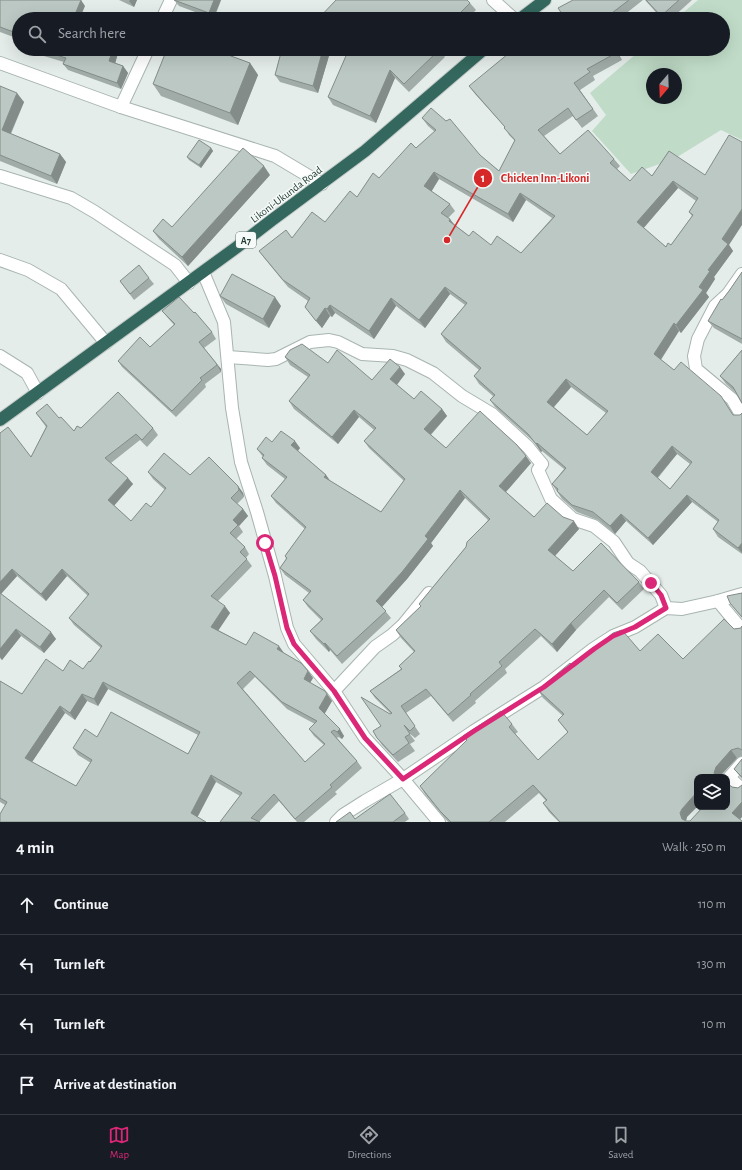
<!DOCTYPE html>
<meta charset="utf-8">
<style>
body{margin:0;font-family:"Alegreya Sans",sans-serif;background:#20242c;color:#f1f3f6}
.controls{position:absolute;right:12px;bottom:12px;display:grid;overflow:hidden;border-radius:8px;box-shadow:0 4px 16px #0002}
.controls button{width:36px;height:36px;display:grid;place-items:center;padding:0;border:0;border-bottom:1px solid #363941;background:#171b24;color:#f1f3f6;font:20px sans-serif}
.compass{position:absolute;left:646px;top:68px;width:36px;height:36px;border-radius:50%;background:#171b24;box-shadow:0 4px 16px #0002;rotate:199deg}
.stop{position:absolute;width:12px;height:12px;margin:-9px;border:3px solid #db2777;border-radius:50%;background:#fff}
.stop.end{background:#db2777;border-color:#fff;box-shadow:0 1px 4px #0008}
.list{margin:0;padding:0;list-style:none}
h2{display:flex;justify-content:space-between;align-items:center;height:52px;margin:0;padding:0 16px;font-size:17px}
h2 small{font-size:13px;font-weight:400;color:#9ea1a6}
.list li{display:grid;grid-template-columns:26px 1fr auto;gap:12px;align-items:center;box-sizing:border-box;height:60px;padding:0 16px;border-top:1px solid #363941}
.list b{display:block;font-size:15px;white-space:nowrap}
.list em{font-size:13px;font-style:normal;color:#9ea1a6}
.icon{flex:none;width:22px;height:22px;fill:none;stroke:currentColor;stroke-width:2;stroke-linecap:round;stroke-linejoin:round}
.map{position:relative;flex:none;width:742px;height:822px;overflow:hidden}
.search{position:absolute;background:#171b24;box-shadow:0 4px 16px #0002;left:12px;right:12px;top:12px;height:44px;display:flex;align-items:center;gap:10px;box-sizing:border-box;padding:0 14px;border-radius:22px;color:#9ea1a6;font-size:15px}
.sheet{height:292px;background:#171b24}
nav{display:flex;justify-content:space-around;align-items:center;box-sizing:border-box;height:56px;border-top:1px solid #363941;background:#171b24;font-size:11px;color:#9ea1a6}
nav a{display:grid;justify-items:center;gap:2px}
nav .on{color:#db2777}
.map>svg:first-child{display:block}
.green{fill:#c0dcc8;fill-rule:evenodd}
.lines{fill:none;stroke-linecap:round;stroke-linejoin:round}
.street-casing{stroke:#a8b5b1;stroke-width:14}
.highway-casing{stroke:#c2c9c7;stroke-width:14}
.street{stroke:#fff;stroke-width:12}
.highway{stroke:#34685e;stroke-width:12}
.wall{fill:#a1aca8;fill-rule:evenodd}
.shaded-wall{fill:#838c88}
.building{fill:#bbc8c3;stroke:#838c88;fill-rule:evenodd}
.route{stroke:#db2777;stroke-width:5}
.labels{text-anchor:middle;stroke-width:3;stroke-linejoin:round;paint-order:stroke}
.shield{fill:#f6faf8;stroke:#647671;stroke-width:1}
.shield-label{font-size:10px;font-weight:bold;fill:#263e37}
.street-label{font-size:11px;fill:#263e37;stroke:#f6faf8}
.leader{fill:none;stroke:#d62828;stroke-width:1.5}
.callout-dot{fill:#d62828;stroke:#f6faf8;stroke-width:1.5}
.mark-label{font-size:12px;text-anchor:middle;font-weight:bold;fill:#fff}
.callout-label{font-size:12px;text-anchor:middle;font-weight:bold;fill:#d62828;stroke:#f6faf8;stroke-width:3;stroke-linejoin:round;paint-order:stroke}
</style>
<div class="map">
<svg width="742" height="822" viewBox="0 0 742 822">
<rect width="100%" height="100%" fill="#e5edea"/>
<path class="green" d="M698,0H742V140L721,130L674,159L631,174L592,131L606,115L590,93L642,49H723V19H676ZM652,74H676V98H652Z"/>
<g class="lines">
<g class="street-casing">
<g id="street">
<polyline points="493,0 514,19"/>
<polyline points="162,19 171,0"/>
<polyline points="0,63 121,107 275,156 322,184"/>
<polyline points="121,107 148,49"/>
<polyline points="0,176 71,198 95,212 175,265 189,283"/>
<polyline points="0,260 28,270 61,289 106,343"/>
<polyline points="203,272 224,322 232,408 241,462 257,512 275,576 287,628 294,644 334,691 365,738 403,779 439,822"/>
<polyline points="742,274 728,294 715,306 698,339 694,356 696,369 732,399 742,416"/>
<polyline points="0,356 27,373 38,393"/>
<polyline points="228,357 268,360 276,359 310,342 329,340 338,342 362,354 393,356 407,360 433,373 462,396 492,414 528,447 536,457 542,464 538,470 551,499 573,519 594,526 614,542 628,563 640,571 661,595 666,608"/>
<polyline points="718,601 742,630"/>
<polyline points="334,691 375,647 392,635 403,625 429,593"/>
<polyline points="727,780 742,763"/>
<polyline points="727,781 733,781 742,789"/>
<polyline points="336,822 343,815 365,801 403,779 474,731 544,687 593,649 613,636 635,627 666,608 682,609 718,601 742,594"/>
</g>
</g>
<g class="highway-casing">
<g id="highway">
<polyline points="520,19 545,0"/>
<polyline points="0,420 237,247 272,220 365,151 484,49"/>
</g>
</g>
<use href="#street" class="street"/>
<use href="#highway" class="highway"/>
</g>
<g class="wall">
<polygon points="0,0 85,6 19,19 19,39 0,32"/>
<polygon points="119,0 137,0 134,7"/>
<polygon points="174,0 221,0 214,19 179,6"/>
<polygon points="573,0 643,0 619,19 555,19 562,14"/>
<polygon points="645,0 692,0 671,19 662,19"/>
<polygon points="470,3 476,10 467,19 318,19"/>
<polygon points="26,49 119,49 115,63 123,66 128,73 121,89 68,70 63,64 64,62 27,51"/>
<polygon points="282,49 331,49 318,93 280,82 275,75"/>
<polygon points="439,49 445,57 409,92 395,78 376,123 333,105 328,97"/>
<path d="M615,49L622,60L593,76L595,80L580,90L598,116L582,128L573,116L544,136L560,154L614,159L620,166L617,169L630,181L652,176L669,151L733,251L714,277L715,279L706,293L709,297L681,333L679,331L661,360L674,370L726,404L733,415H740L742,413V554L718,537L713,529L718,522L692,502L653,545L626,521L615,534L598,520L577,512L562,499L552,484L564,469L542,451L541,452L533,441L495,407L490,400L493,396L479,384L474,376L479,370L446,342L441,334L465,305L450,294L425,328L396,306L374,339L335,313L332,317L330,316L322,328L305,307L308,301L288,287L265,259L259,251L292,238L325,222L357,197L435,132L428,126L422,118L480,155L499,171L515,141L509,135L505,127L475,94L469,86ZM439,179L513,222L526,200L552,218L521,253L491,245L469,236L455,225L448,218L455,211L450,204L431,191ZM678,188L696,201L689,212L692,216L671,245L666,247L643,228ZM571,387L606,413L587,435L554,407ZM677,454L690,464L670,489L658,478Z"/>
<polygon points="250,63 258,75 238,125 161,96 153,84"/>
<polygon points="0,86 24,102 11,134 60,154 66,162 57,184 0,161"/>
<polygon points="211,148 213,151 201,168 189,160 187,157"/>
<polygon points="270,175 188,266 159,239 153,231 172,227"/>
<polygon points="742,272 742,344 714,328 708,321 722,300 729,291"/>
<polygon points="149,278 154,284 134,300 120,281"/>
<polygon points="220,296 281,306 269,328 226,304"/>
<polygon points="162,311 194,313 212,332 216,339 204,348 221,369 221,372 205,384 206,387 176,417 122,367 118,361 150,347 174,325 167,317"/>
<polygon points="742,350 737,394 726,384 720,376"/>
<polygon points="285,357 328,363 372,380 405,374 397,385 414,399 442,409 447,416 431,435 446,448 531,463 506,492 534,517 563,517 579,529 555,556 573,571 639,582 644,589 622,610 609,597 576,630 557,652 541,636 505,669 507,673 475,701 476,703 453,722 431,696 406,713 420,734 415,738 409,733 415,741 410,744 415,751 398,762 382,745 373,731 381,726 391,714 375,698 370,691 401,669 399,666 414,652 401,638 396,630 421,606 419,604 488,520 465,498 431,543 433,546 407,579 382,607 391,618 342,664 330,650 329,652 316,639 310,631 321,620 308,607 303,600 309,593 285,575 280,568 286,559 285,556 305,529 276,503 271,496 285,479 267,465 262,458 263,457 257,449 272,442 300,448 298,451 326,475 330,481 381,512 404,481 369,448 364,441 374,430 359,417 338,444 294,409 289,401 308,377 290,365"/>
<path d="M36,413L59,418L74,431L81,428H153L158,435L147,447L140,440L111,463L133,484L114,505L131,521L151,507L165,490L153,479L148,472L190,475L238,486L243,493L244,497L237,504L243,509L248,516L239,526L243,532L236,539L245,547L249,554L246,558L252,566L218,601L230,613L218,630L246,645L284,653L308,671L313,678L310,683L325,691L332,701L324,714L344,736L342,739L338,737L337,738L357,761L362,768L335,792L337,794L304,822H297L279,801L259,822H220L240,796L216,782L5,805L0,802V681L22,694L63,671L83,669L101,648L74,625L69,618L88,596L67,576L46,601L17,576L1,594L56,639L44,653L21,636L2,660L0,658V433L31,457L46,427ZM255,677L287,709L315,724L309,729L314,736L324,745L305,762L243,689ZM108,689L198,735L188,754L97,737L73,748L78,755L91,763L76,786L32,762L65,713L75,720L87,701L98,706Z"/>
<polygon points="742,593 742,618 730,603"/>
<polygon points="742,626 742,756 737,758 721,775 721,777 697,777 686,821 690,821 732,787 738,788 742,785 742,817 740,819 742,822 559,822 549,812 543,803 546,801 539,793 505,822 448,822 425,794 420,786 467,741 463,736 512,724 518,732 515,734 538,760 568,733 558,720 563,716 543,698 538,690 574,667 640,651 683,659 734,629 741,628"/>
<polygon points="742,759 742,779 734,769"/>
<polygon points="405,813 409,819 405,822 336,822"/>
</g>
<g class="shaded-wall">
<polygon points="81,0 85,6 80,18 76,12"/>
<polygon points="130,0 137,0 134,7 129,1"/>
<polygon points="214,0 221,0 213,19 209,13"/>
<polygon points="113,49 119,49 114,68 109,61"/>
<polygon points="323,49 331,49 318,93 313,86"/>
<polygon points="614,49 615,49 622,60 616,53"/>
<polygon points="250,63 258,75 238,125 230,113"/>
<polygon points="123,66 128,73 121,89 117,83"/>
<polygon points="390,70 395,78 376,123 370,116"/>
<polygon points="17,93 24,102 8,139 2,130"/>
<polygon points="211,148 213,151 201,168 199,165"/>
<polygon points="60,154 66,162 57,184 51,176"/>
<polygon points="264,166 270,175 188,266 182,257"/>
<polygon points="434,172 439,179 430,194 424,186"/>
<polygon points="673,181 678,188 642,230 637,222"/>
<polygon points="520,193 526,200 513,222 508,214"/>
<polygon points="742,209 742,225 729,245 733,251 714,277 715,279 706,293 709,297 681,333 676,325 699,287 708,270 722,239"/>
<polygon points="450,219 456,227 449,221"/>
<polygon points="445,287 450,294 425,328 419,320"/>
<polygon points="275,297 281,306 269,328 263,319"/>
<polygon points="391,298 396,306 374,339 369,331"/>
<polygon points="330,305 335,313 332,317 327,309"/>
<polygon points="325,308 330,316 322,328 316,321"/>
<polygon points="674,323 679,331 659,362 654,354"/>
<polygon points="216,363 221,369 221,372 217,365"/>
<polygon points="400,367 405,374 395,387 390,379"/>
<polygon points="566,379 571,387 552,409 547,402"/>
<polygon points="442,409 447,416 429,436 424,429"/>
<polygon points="354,410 359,417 338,444 332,437"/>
<polygon points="295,441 300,448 296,453 291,445"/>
<polygon points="537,443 542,451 541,452 536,444"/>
<polygon points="672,446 677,454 656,479 651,472"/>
<polygon points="526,456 531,463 504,494 499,486"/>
<polygon points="326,475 331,482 324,477"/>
<polygon points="128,478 133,484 113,507 108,500"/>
<polygon points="238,486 243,493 244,497 239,490"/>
<polygon points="460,490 465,498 431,543 433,546 407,579 381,608 376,601"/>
<polygon points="687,495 692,502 653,545 648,538"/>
<polygon points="243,509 248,516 239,526 233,520"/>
<polygon points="621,514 626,521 615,534 610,526"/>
<polygon points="574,521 579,529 553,558 548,550"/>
<polygon points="742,543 742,553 738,548"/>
<polygon points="12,569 17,576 0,595 0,582"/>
<polygon points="62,569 67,576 46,601 41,594"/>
<polygon points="225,606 230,613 216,634 211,627"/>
<polygon points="571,623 576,630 557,652 552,644"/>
<polygon points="16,629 21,636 2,660 0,657 0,649"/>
<polygon points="51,632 56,639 44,653 40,647"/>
<polygon points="325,643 330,650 329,652 324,644"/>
<polygon points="279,646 284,653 277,649"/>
<polygon points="308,671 313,678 308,686 304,679"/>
<polygon points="103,682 108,689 98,706 94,699"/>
<polygon points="82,694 87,701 75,720 70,713"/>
<polygon points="327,694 332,701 324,715 319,708"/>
<polygon points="60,706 65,713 30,765 25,758"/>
<polygon points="340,729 344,736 342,739 337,732"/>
<polygon points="731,750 737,758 721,775 721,777 716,777 714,773 716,767"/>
<polygon points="211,775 216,782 196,820 191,813"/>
<polygon points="697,792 697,807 687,817 686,821 682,819 680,813 682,809"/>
<polygon points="742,802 742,817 738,821 732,813"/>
</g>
<g class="building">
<polygon points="0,0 81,0 76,12 104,19 19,19 19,34 0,27"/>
<polygon points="174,0 214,0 209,13"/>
<polygon points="336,0 467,0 470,3 454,19 335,19 333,17 332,19 318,19"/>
<polygon points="573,0 629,0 604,19 555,19 562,14 558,8"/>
<polygon points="646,0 679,0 661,16"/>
<polygon points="37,49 113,49 109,61 123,66 117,83 63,64 66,58"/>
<polygon points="167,49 212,49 250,63 230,113 153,84"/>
<polygon points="282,49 323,49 313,86 275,75"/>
<polygon points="349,49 440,49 404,84 390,70 370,116 328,97"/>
<path d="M514,49H614L616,53L587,69L590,72L574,83L593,109L576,120L568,108L538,130L560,154L588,130L614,159L610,163L630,181L642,167L652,176L669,151L705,175L729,135L742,142V209L722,239L728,244L708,270L710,271L699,287L703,290L676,325L674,323L654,354L674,370L681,362L721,396L733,415H740L742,413V543L738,548L713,529L719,520L687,495L648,538L621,514L610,526L593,512L572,505L557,491L558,489L552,484L566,468L537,443L536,444L528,434L490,400L495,395L474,376L481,368L441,334L467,303L445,287L419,320L391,298L369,331L330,305L327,309L325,308L316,321L305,307L310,298L283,280L259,251L286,230L292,238L312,212L325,222L350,191L357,197L373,173L379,178L411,143L416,148L436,130L422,118L431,108L446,121L450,119L480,155L499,171L515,140L504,128L505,127L469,86ZM434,172L508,214L520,193L555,216L521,253L497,236L491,245L473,231L469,236L449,221L450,219L441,213L450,204L424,186ZM673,181L698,198L689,212L693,215L671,245L668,243L666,247L637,222ZM566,379L608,411L587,435L547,402ZM672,446L692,462L670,489L651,472Z"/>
<polygon points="0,86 17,93 2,130 60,154 51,176 0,155"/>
<polygon points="199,140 211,148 199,165 187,157"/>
<polygon points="243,148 264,166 182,257 153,231 163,219 172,227"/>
<polygon points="139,265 149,278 130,294 120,281"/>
<polygon points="742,272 742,339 708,321 721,299 722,300 729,291"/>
<polygon points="232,274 275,297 263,319 220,296"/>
<polygon points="179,297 194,313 195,312 212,332 199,342 216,363 217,365 200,378 202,380 172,411 118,361 140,337 150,347 175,324 162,311"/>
<polygon points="302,344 328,363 337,350 372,380 390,359 400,367 390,379 414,399 421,391 442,409 424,429 446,448 480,411 482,413 517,445 526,456 499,486 534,517 547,503 563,517 574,521 548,550 573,571 601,543 639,582 617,603 604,590 571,623 552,644 535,629 499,662 502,666 470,694 471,695 448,715 426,689 401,706 415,726 410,731 404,725 410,734 405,737 409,743 393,755 377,738 373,731 381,726 361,697 390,714 392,713 370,691 402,669 399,666 415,651 396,630 421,606 419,604 466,547 467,542 490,519 460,490 425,536 428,539 402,572 376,601 386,611 337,656 325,643 324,644 310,631 323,619 303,600 311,591 280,568 287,558 285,556 306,527 271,496 287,477 262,458 264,455 257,449 266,437 272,442 281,431 295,441 291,445 326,475 324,477 381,512 405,479 364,441 376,428 354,410 332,437 289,401 310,375 285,357 290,350"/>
<polygon points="742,350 742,403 733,387 720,376"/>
<path d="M118,392L153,428L142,440L136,434L105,458L128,478L108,500L131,521L146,503L151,507L166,488L148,472L164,453L190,475L209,457L238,486L239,490L231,498L243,509L233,520L238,525L230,533L245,547L240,552L247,559L211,596L225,606L211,627L246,645L254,632L279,646L277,649L301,663L308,671L304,679L325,691L327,694L319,708L340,729L337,732L334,730L331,732L357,761L330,785L332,787L295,819L274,794L251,818L260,822H220L242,793L211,775L191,813L206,822H0V814L7,802L0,798V681L22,694L46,659L63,671L70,660L83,669L89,661L90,662L102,646L69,618L89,594L62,569L41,594L12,569L0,582V433L8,427L31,457L47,426L36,413L47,404L59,418L61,417L74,431L77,426L81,428ZM250,671L282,702L317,721L309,729L325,744L305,762L237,683ZM103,682L200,732L188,754L111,712L97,737L85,729L73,748L92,760L76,786L25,758L60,706L70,713L82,694L94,699Z"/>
<polygon points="0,593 51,632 40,647 16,629 0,649"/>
<polygon points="742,593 742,617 730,603 727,596"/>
<polygon points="724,619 734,629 741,628 742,626 742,750 738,748 731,750 716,767 714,773 716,777 697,777 697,792 682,809 680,813 682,819 686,821 690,821 703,807 727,807 727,783 732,787 738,788 742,785 742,802 732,813 742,821 742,822 560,822 543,803 547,800 533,785 489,822 451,822 440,811 420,786 467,740 463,736 501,711 512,724 509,727 538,760 568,732 558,720 564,714 538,690 570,663 574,667 613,633 622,630 640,651 658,634 683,659"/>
<polygon points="742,759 742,777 734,769"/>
<polygon points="390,794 405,813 393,822 336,822 350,812 355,819"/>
</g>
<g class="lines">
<polyline class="route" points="265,543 275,576 287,628 294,644 334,691 365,738 403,779 474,731 544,687 594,649 613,636 635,627 666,608 661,595 651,583"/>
</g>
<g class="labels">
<rect class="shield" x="236" y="232" width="20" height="16" rx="3"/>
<g class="shield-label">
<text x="246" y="244">A7</text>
</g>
<g class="street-label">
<text transform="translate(286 194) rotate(-37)" y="4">Likoni-Ukunda Road</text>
</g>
</g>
<path class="leader" d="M447 240L483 178"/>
<g class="callout-dot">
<circle cx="447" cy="240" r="4"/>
<circle cx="483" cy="178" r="10"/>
</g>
<g class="mark-label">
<text x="483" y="182">1</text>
</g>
<g class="callout-label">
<text x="545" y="182">Chicken Inn-Likoni</text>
</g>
</svg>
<div class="controls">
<button><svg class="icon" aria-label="layers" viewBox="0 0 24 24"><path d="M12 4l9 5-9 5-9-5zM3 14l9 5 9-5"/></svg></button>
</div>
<svg class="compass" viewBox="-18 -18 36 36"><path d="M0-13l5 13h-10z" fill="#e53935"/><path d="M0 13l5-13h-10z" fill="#9ea1a6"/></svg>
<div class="stop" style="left:265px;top:543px"></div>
<div class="stop end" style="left:651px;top:583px"></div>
<div class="search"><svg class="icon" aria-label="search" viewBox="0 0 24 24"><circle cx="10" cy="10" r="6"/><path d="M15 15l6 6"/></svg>Search here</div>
</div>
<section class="sheet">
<h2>4 min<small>Walk · 250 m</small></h2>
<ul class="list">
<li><svg class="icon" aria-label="ahead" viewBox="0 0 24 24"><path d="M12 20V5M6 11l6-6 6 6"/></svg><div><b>Continue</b></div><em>110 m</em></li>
<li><svg class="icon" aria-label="left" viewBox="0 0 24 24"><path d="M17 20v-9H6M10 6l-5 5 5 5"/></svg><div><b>Turn left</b></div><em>130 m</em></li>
<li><svg class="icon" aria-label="left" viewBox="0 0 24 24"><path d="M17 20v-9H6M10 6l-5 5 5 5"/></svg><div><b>Turn left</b></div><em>10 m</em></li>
<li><svg class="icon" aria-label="arrive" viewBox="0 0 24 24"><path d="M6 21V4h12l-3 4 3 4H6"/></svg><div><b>Arrive at destination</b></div></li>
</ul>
</section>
<nav>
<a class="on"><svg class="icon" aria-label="map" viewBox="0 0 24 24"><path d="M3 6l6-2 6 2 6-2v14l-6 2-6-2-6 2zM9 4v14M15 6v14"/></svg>Map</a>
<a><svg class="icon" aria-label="directions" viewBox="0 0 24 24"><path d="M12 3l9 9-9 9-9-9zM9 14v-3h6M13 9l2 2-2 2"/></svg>Directions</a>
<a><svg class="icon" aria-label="saved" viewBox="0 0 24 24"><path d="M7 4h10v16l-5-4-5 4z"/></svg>Saved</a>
</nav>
